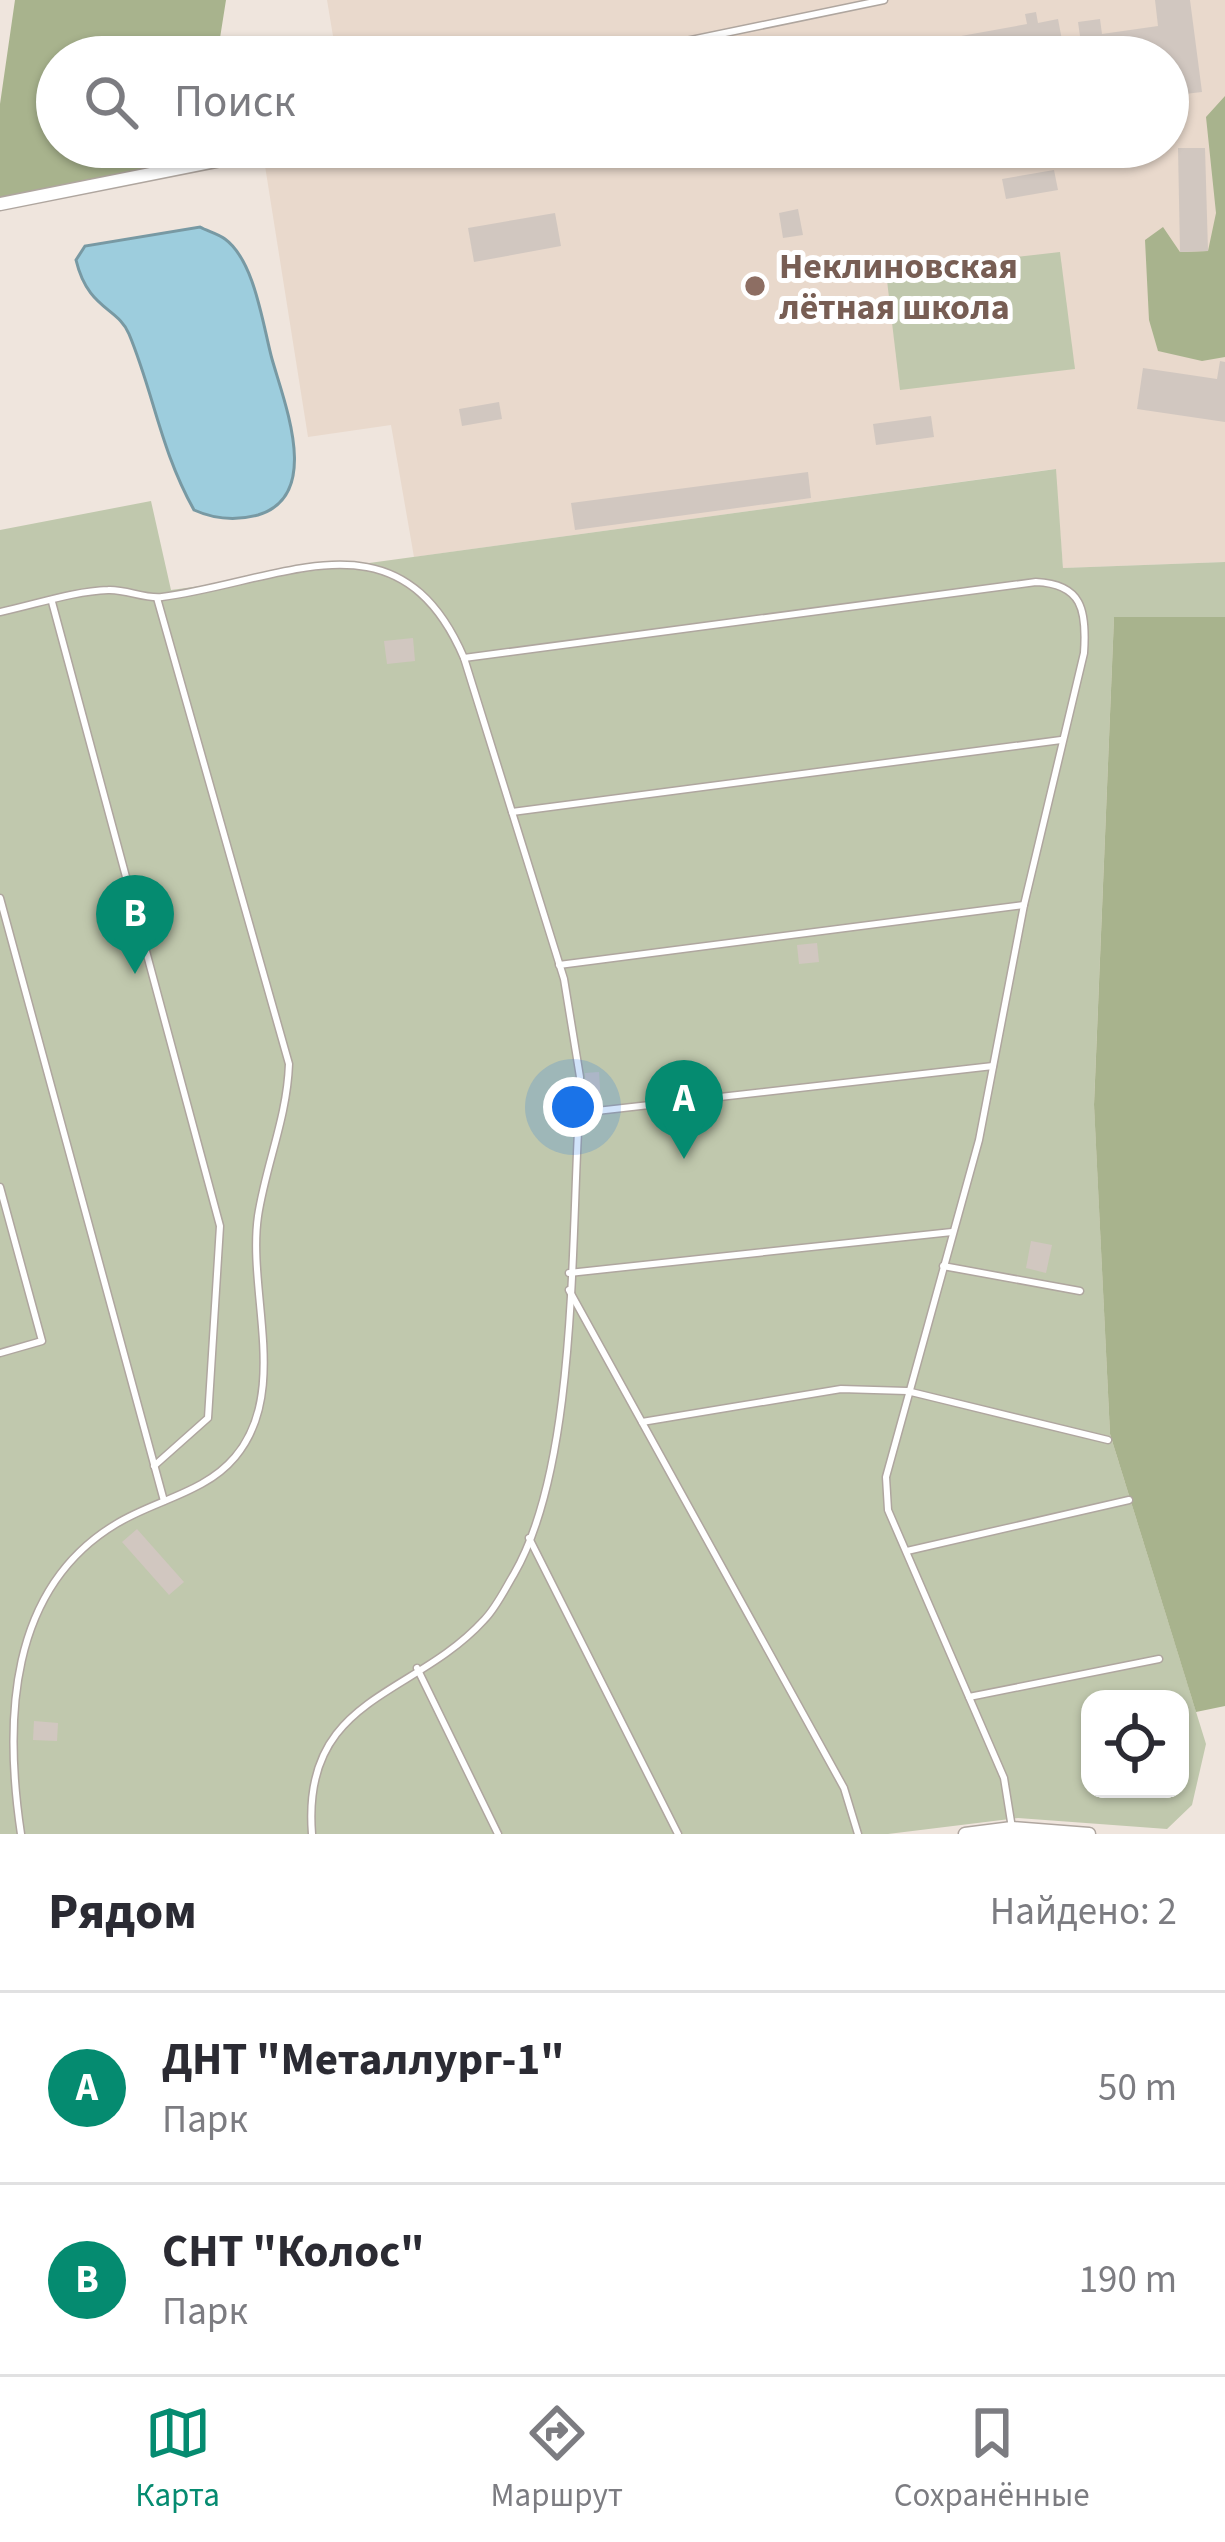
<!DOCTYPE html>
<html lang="ru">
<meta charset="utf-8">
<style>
body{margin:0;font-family:"Source Sans 3",sans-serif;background:#f7f7f7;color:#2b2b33}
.controls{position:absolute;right:36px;bottom:36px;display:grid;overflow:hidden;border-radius:24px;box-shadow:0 3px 9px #0004}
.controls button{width:108px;height:108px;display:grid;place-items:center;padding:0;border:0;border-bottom:3px solid #e1e1e2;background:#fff;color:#2b2b33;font:60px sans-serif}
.you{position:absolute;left:573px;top:1107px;width:42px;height:42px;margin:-30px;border:9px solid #fff;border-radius:50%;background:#1a73e8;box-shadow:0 0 0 18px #1a73e833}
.badge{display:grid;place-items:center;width:78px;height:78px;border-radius:50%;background:#058b70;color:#fff;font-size:39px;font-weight:700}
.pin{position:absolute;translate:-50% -99px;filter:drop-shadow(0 3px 6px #0008)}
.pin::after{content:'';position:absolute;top:63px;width:42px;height:36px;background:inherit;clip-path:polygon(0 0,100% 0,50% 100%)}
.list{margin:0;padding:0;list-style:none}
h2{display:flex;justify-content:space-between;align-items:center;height:156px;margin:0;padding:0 48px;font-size:51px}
h2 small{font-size:39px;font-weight:400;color:#7c7c81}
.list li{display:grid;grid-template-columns:78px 1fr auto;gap:36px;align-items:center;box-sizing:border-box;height:192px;padding:0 48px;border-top:3px solid #e1e1e2}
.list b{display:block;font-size:45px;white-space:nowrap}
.list p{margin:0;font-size:39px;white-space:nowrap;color:#7c7c81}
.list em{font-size:39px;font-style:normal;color:#7c7c81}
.icon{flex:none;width:66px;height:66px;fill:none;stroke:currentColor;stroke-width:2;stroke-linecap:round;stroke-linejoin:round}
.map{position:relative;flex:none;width:1225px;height:1834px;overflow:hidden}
.search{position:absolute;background:#fff;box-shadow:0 3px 9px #0004;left:36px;right:36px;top:36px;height:132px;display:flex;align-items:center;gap:30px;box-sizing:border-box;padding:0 42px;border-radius:66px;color:#7c7c81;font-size:45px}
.sheet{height:540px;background:#fff}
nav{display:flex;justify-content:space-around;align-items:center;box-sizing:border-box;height:168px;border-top:3px solid #e1e1e2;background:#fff;font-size:33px;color:#7c7c81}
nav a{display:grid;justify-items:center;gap:6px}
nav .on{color:#058b70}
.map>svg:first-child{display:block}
.built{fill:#e9d9cc}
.green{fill:#c0c8ad;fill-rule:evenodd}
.forest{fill:#a8b38d}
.water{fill:#9dcddd;stroke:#7899a3;stroke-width:3}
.building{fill:#d1c7c0}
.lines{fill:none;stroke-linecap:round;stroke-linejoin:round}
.service-casing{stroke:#afa69f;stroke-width:9}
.minor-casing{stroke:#afa69f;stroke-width:15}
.service{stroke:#fff;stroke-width:6}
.minor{stroke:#fff;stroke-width:12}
.education-dot{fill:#8d6e63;stroke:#fff;stroke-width:4.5}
.labels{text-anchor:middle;stroke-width:10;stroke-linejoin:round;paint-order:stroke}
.education-label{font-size:36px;font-weight:bold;fill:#785e54;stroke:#fff;text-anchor:start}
</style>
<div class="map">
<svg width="1225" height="1834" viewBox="0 0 1225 1834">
<rect width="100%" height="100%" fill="#efe5dd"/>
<polygon class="built" points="327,0 1225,0 1225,562 1063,568 1055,469 414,557 391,425 308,437 262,147 1168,147 1168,57 283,57 334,42"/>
<g class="green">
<polygon points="1060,252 1075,369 900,390 886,272"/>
<path d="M1056,469L1063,568L1225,562V617H1114L1094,1104L1110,1434L1206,1744L1192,1805L1167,1829L1018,1818L888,1834H0V530L151,501L171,590ZM1090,1699H1180V1789H1090Z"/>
</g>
<g class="forest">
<polygon points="15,0 226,0 217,57 57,57 57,147 212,147 205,165 0,200 0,104"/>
<polygon points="1225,96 1225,357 1202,361 1158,351 1149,320 1145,240 1163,227 1180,252 1208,251 1216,213 1206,117"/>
<polygon points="1114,617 1225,617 1225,1706 1196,1712 1110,1434 1094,1105"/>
</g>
<path class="water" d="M200,227C207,231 219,234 225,239C255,261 263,326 272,359C285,405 322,496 258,515C236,521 214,519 194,510C160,449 154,394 129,334C118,307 88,310 76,260L85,246Z"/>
<g class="building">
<polygon points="1155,0 1190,0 1202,92 1168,96 1168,57 1162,53 1083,57 1078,22 1100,19 1102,34 1158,26"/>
<polygon points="1036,12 1038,23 1058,19 1065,56 1046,57 1045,50 954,57 950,38 1027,24 1025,14"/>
<polygon points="1178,148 1205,148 1208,251 1180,252"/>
<polygon points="1054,170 1058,190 1006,199 1002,179"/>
<polygon points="798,209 803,235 783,238 779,213"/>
<polygon points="555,213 561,246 474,262 468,228"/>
<polygon points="1220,361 1225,362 1225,422 1137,409 1143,368 1217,379"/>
<polygon points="499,402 502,419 462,426 459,409"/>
<polygon points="931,416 934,437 876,445 873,424"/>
<polygon points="808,472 811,498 575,530 571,503"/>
<polygon points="413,638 415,661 387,664 384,641"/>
<polygon points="817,943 819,962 799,964 797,945"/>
<polygon points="599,1072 601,1105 586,1105 585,1073"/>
<polygon points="1031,1241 1052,1245 1046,1273 1026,1268"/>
<polygon points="137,1529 184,1582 169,1595 122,1542"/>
<polygon points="34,1721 58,1723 57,1741 33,1740"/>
</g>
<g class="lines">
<g class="service-casing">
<g id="service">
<polyline points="609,57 884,0"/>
<polyline points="256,153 277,147"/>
<polyline points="52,602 220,1226 208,1418 154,1466"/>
<path d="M0,612C34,605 74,591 108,590C126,589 144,599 162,597C283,581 399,507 464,658L564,979L580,1077L579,1113C571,1241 577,1465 514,1574C505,1589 496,1608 484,1620C413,1698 301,1696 312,1834"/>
<path d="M464,658L1036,582C1082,584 1087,610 1084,653L1024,905L979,1140L886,1477L888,1510L1004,1778L1012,1828"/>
<polyline points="512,812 1061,740"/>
<polyline points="0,898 164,1501"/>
<polyline points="559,965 1024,905"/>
<polyline points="579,1113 993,1066"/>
<polyline points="0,1187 42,1341 0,1353"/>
<polyline points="943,1266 1080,1291"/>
<polyline points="569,1273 952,1232"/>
<polyline points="569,1290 844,1788 858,1834"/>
<polyline points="642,1422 841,1389 907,1391 1108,1440"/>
<polyline points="529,1538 678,1834"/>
<polyline points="907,1551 1129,1500"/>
<polyline points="417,1668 498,1834"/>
<polyline points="969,1697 1159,1659"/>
<path d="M21,1834C4,1721 8,1589 116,1524C155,1500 205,1493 235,1457C290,1392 247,1292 258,1216C266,1164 287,1118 289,1064L157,598"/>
</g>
</g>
<g class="minor-casing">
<g id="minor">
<polyline points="0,204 256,153"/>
<polyline points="965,1834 1012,1828 1089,1834"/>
</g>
</g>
<use href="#service" class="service"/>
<use href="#minor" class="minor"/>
</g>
<circle class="education-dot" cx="755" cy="286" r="12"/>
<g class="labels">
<g class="education-label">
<text x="779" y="278">Неклиновская<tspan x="779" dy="41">лётная школа</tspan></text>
</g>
</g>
</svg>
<div class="controls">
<button><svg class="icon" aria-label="locate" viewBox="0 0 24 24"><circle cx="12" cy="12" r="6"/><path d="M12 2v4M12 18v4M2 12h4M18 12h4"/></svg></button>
</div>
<div class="you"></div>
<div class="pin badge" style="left:684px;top:1159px">A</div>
<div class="pin badge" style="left:135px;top:974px">B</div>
<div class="search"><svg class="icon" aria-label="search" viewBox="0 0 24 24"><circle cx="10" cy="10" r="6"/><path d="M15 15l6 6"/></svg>Поиск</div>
</div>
<section class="sheet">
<h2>Рядом<small>Найдено: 2</small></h2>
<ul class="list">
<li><span class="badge">A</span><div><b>ДНТ &quot;Металлург-1&quot;</b><p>Парк</p></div><em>50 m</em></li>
<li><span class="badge">B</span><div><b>СНТ &quot;Колос&quot;</b><p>Парк</p></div><em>190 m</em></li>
</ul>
</section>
<nav>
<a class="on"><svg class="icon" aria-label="map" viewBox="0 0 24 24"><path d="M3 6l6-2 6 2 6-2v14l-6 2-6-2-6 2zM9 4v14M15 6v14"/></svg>Карта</a>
<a><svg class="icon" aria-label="directions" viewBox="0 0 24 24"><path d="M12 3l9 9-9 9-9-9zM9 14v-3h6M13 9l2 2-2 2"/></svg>Маршрут</a>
<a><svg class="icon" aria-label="saved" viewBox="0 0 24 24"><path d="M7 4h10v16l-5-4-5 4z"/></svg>Сохранённые</a>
</nav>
